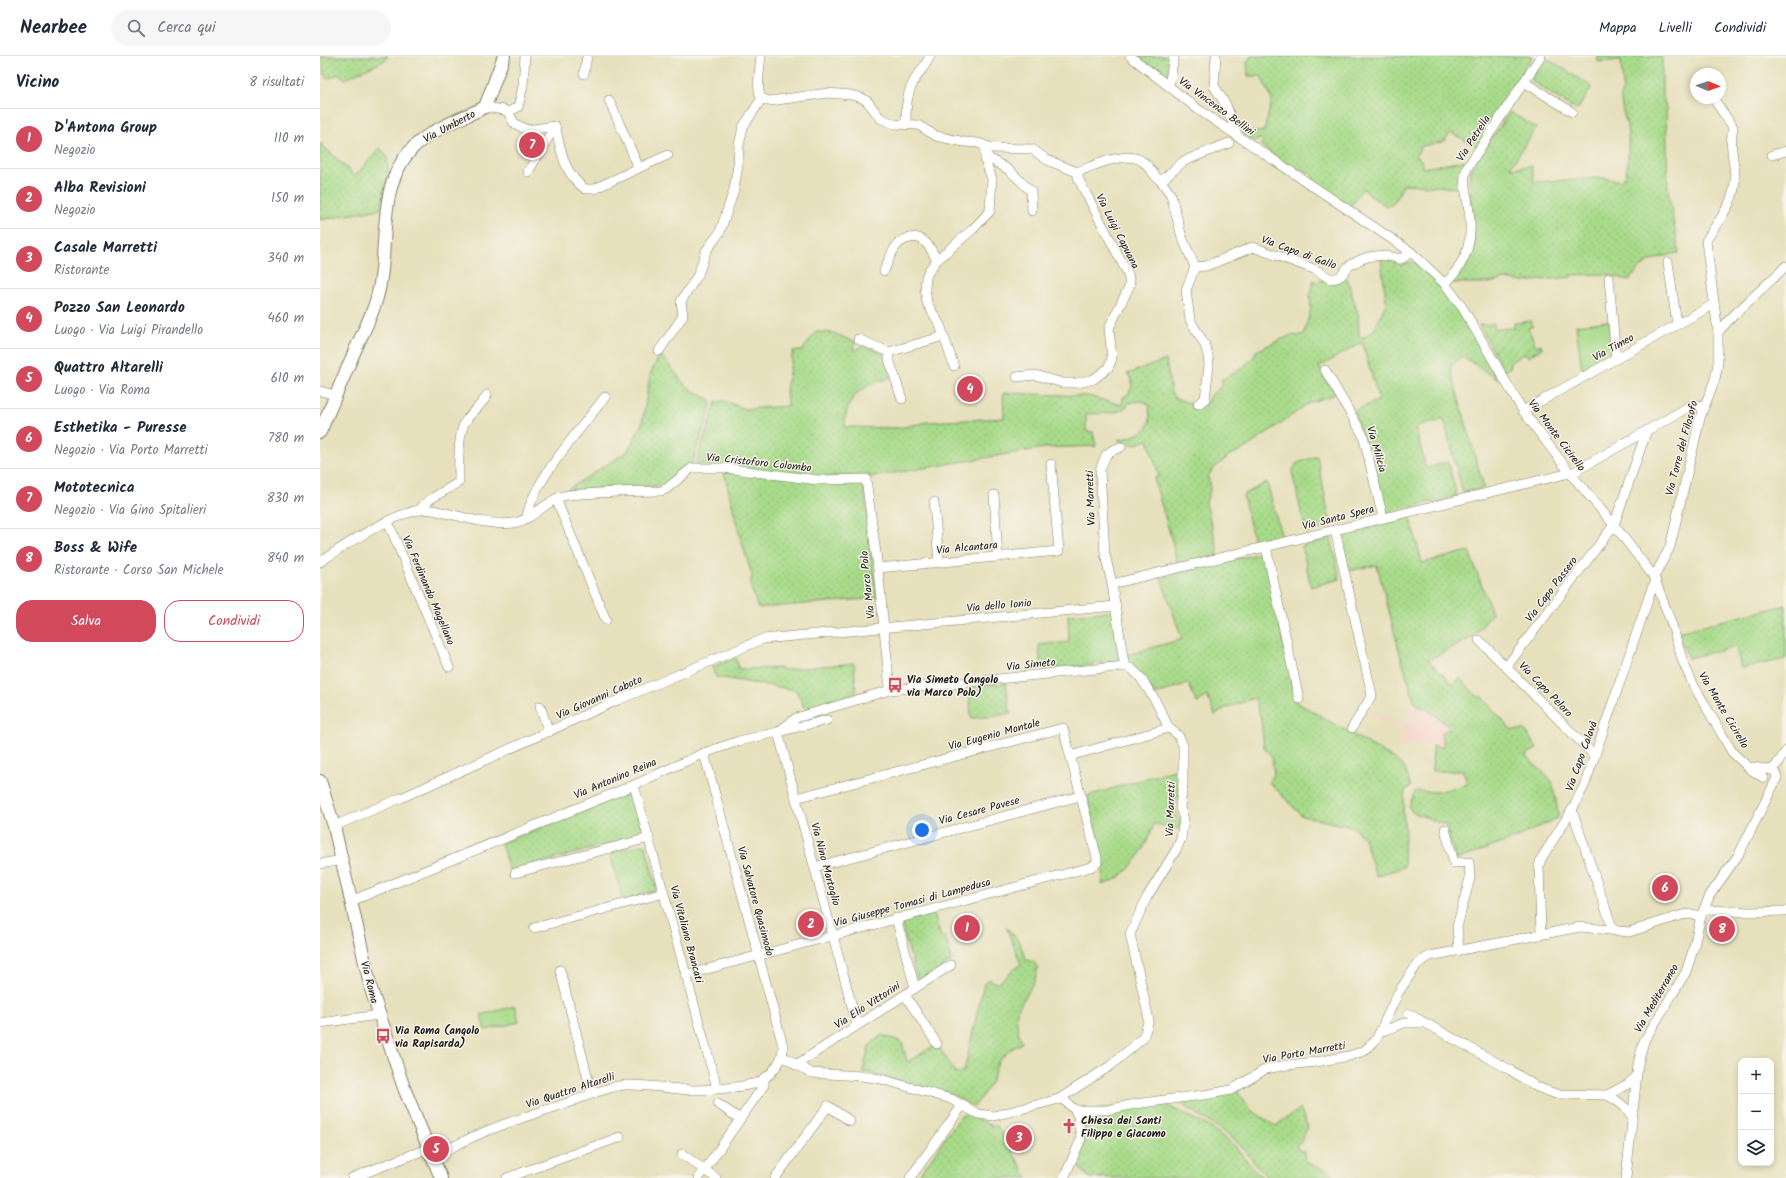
<!DOCTYPE html>
<html lang="it">
<meta charset="utf-8">
<style>
body{margin:0;font-family:Kalam,sans-serif;background:#f6f6f7;color:#1f2937}
.controls{position:absolute;right:12px;bottom:12px;display:grid;overflow:hidden;border-radius:8px;box-shadow:0 2px 6px #0003}
.controls button{width:36px;height:36px;display:grid;place-items:center;padding:0;border:0;border-bottom:1px solid #e0e1e3;background:#fff;color:#1f2937;font:20px sans-serif}
.compass{position:absolute;left:1370px;top:12px;width:36px;height:36px;border-radius:50%;background:#fff;box-shadow:0 2px 6px #0003;rotate:92deg}
.you{position:absolute;left:602px;top:774px;width:14px;height:14px;margin:-10px;border:3px solid #fff;border-radius:50%;background:#1a73e8;box-shadow:0 0 0 6px #1a73e833}
.badge{display:grid;place-items:center;width:26px;height:26px;border-radius:50%;background:#d1495b;color:#fff;font-size:13px;font-weight:700}
.pin{position:absolute;translate:-50% -50%;border:2px solid #fff;box-shadow:0 1px 4px #0006}
.list{margin:0;padding:0;list-style:none}
h2{display:flex;justify-content:space-between;align-items:center;height:52px;margin:0;padding:0 16px;font-size:17px}
h2 small{font-size:13px;font-weight:400;color:#747a83}
.list li{display:grid;grid-template-columns:26px 1fr auto;gap:12px;align-items:center;box-sizing:border-box;height:60px;padding:0 16px;border-top:1px solid #e0e1e3}
.list b{display:block;font-size:15px;white-space:nowrap}
.list p{margin:0;font-size:13px;white-space:nowrap;color:#747a83}
.list em{font-size:13px;font-style:normal;color:#747a83}
.actions{display:flex;gap:8px;padding:12px 16px}
.actions a{flex:1;padding:9px 0;border:1px solid #d1495b;border-radius:16px;text-align:center;font-size:14px;color:#d1495b}
.actions .main{background:#d1495b;color:#fff}
.icon{flex:none;width:22px;height:22px;fill:none;stroke:currentColor;stroke-width:2;stroke-linecap:round;stroke-linejoin:round}
.map{position:relative;flex:none;width:1466px;height:1122px;overflow:hidden}
header{display:flex;align-items:center;gap:24px;box-sizing:border-box;height:56px;padding:0 20px;background:#fff;border-bottom:1px solid #e0e1e3}
header strong{font-size:19px}
nav{display:flex;gap:22px;margin-inline-start:auto;font-size:14px}
.search{width:280px;height:36px;background:#f6f6f7;display:flex;align-items:center;gap:10px;box-sizing:border-box;padding:0 14px;border-radius:22px;color:#747a83;font-size:15px}
main{display:flex}
aside{flex:1;background:#fff}
.map>svg:first-child{display:block}
.built{fill:#f7d0ca}
.grass{fill:url(#grass-dots);stroke:#627c53}
.park{fill:#a8db8a;stroke:#627c53}
.garden{fill:url(#garden-furrows);stroke:#627c53}
.lines{fill:none;stroke-linecap:round;stroke-linejoin:round}
.minor-casing{stroke:#827e6c;stroke-width:10}
.major-casing{stroke:#827e6c;stroke-width:14}
.minor{stroke:#fff;stroke-width:9}
.major{stroke:#fff;stroke-width:12}
.labels{text-anchor:middle;stroke-width:3;stroke-linejoin:round;paint-order:stroke}
.street-label{font-size:11px;fill:#1c1c1c;stroke:#f7f3e8}
.poi-label{font-size:11px;font-weight:bold;fill:#1c1c1c;stroke:#f7f3e8;text-anchor:start}
</style>
<header>
<strong>Nearbee</strong>
<div class="search"><svg class="icon" aria-label="search" viewBox="0 0 24 24"><circle cx="10" cy="10" r="6"/><path d="M15 15l6 6"/></svg>Cerca qui</div>
<nav><a>Mappa</a><a>Livelli</a><a>Condividi</a></nav>
</header>
<main>
<aside>
<h2>Vicino<small>8 risultati</small></h2>
<ul class="list">
<li><span class="badge">1</span><div><b>D'Antona Group</b><p>Negozio</p></div><em>110 m</em></li>
<li><span class="badge">2</span><div><b>Alba Revisioni</b><p>Negozio</p></div><em>150 m</em></li>
<li><span class="badge">3</span><div><b>Casale Marretti</b><p>Ristorante</p></div><em>340 m</em></li>
<li><span class="badge">4</span><div><b>Pozzo San Leonardo</b><p>Luogo · Via Luigi Pirandello</p></div><em>460 m</em></li>
<li><span class="badge">5</span><div><b>Quattro Altarelli</b><p>Luogo · Via Roma</p></div><em>610 m</em></li>
<li><span class="badge">6</span><div><b>Esthetika - Puresse</b><p>Negozio · Via Porto Marretti</p></div><em>780 m</em></li>
<li><span class="badge">7</span><div><b>Mototecnica</b><p>Negozio · Via Gino Spitalieri</p></div><em>830 m</em></li>
<li><span class="badge">8</span><div><b>Boss &amp; Wife</b><p>Ristorante · Corso San Michele</p></div><em>840 m</em></li>
</ul>
<div class="actions"><a class="main">Salva</a><a>Condividi</a></div>
</aside>
<div class="map">
<svg width="1466" height="1122" viewBox="0 0 1466 1122">
<defs>
<pattern id="grass-dots" width="8" height="8" patternUnits="userSpaceOnUse"><rect width="8" height="8" fill="#a8db8a"/><path d="M2 2h.1M6 6h.1" fill="none" stroke="#90bb76" stroke-width="1.8" stroke-linecap="round"/></pattern>
<pattern id="garden-furrows" width="10" height="10" patternUnits="userSpaceOnUse"><rect width="10" height="10" fill="#a8db8a"/><path d="M-1 1l2-2M0 10L10 0M9 11l2-2" fill="none" stroke="#90bb76"/></pattern>
</defs>
<rect width="100%" height="100%" fill="#f7f3e8"/>
<filter id="ink" filterUnits="userSpaceOnUse"><feTurbulence type="fractalNoise" baseFrequency=".025" numOctaves="2"/><feDisplacementMap in="SourceGraphic" scale="8" xChannelSelector="R" yChannelSelector="G"/><feConvolveMatrix kernelMatrix="1 2 1 2 8 2 1 2 1" color-interpolation-filters="sRGB"/></filter>
<filter id="wash" filterUnits="userSpaceOnUse"><feTurbulence type="fractalNoise" baseFrequency=".012" numOctaves="4" result="noise"/><feDisplacementMap in="SourceGraphic" scale="16" xChannelSelector="R" yChannelSelector="G"/><feGaussianBlur stdDeviation="0.9" result="paint"/><feColorMatrix in="noise" values="0 0 0 0 0 0 0 0 0 0 0 0 0 0 0 0 0 1.4 0 .05"/><feComposite in="paint" operator="in"/></filter>
<g filter="url(#wash)">
<rect width="100%" height="100%" fill="#e7e0bc"/>
<polygon class="built" points="1095,647 1114,658 1130,672 1125,691 1080,687 1086,671 1046,659 1048,656 1086,668 1088,667"/>
<g class="grass">
<polygon points="1,0 68,0 64,5 25,23 19,18 7,23 4,18"/>
<polygon points="817,0 852,0 847,20 844,21"/>
<polygon points="931,0 1213,0 1157,91 1131,77 1123,86 1102,90 1096,99 1101,104 1103,112 1148,104 1142,115 1140,132 1084,128 1072,149 1066,150 1049,139 1043,132 1030,151 996,129 991,117 986,116 981,113 978,116 940,89 944,86 941,83 934,85 922,77 944,75 952,44 941,20 928,20 927,6"/>
<path d="M1278,0H1342V36L1346,52L1348,135L1359,197C1345,199 1330,203 1320,212C1315,216 1314,220 1309,224L1285,218L1251,219V221L1203,226L1185,223L1170,227H1132L1145,213L1151,200L1154,179L1149,126L1151,112L1190,56L1216,72L1190,112L1212,110L1214,126L1284,122L1300,125L1306,119C1308,101 1310,84 1306,66C1303,55 1298,43 1303,32L1301,4L1278,6Z"/>
<polygon points="1225,1 1272,31 1257,54 1210,24"/>
<polygon points="0,87 35,120 60,92 67,100 68,117 61,153 0,164"/>
<path d="M1061,202L1081,209L1092,206C1129,225 1157,288 1178,324L1142,300L1130,311L1164,432L1143,437L1124,364L1095,370L1106,412L1128,406L1137,440L1065,457L1034,355L1059,344L1042,286L999,311L1016,338L989,347L926,392L910,399L892,414L888,420L890,434L886,447L898,495L897,500L857,508C852,479 841,451 834,422L839,420L828,384L814,389L798,384C816,379 834,377 829,354L830,351C826,343 817,345 809,347C803,360 778,357 766,358V375L773,376L776,390L724,392L550,421V419L496,421L376,408L396,346L405,345L425,353L468,350L466,335L473,295H482L496,276L513,277L535,286L533,293L536,294L543,289L564,298L571,321C562,325 548,328 540,335C529,342 524,360 525,371L580,372L607,366L684,362L683,337L768,340L802,349L803,341L808,339L812,330V322L807,318L846,304L851,336L855,342L879,351L887,346L890,340L903,329L901,324L921,313L935,299L936,295L971,279L978,280L984,278L991,252L990,241L993,224L997,226L1002,224L1014,227L1023,222H1027L1038,258L1039,281H1045L1054,274L1066,247Z"/>
<polygon points="340,298 364,328 376,337 390,343 391,350 372,408 345,430 294,431 245,435 307,396 322,368 330,319"/>
<polygon points="997,400 1011,470 986,477 972,416 977,407"/>
<polygon points="404,416 538,426 544,432 557,542 438,552 430,529 432,519 419,477"/>
<polygon points="947,426 962,483 935,490 923,439"/>
<polygon points="1090,460 1102,507 1149,495 1172,557 1157,577 1151,582 1108,604 1133,628 1140,622 1159,642 1161,640 1191,674 1205,674 1217,693 1205,699 1232,725 1239,761 1196,782 1136,804 1126,769 1092,756 1089,750 1095,735 1118,736 1148,728 1143,715 1112,715 1113,690 1124,691 1121,677 1130,672 1114,658 1095,647 1081,602 1057,509 1028,515 1020,480 1048,473 1048,471"/>
<polygon points="1011,482 1020,523 991,531 982,490"/>
<polygon points="941,497 945,499 976,646 1075,703 1084,711 1091,731 1085,734 1083,757 1085,772 1084,811 1056,820 1044,782 1032,771 982,760 948,725 954,719 952,701 944,692 941,664 935,642 905,652 895,659 887,640 877,647 868,627 835,639 822,619 808,605 807,599 862,583 841,522"/>
<polygon points="1466,549 1466,603 1421,612 1416,591 1368,602 1358,576"/>
<polygon points="794,555 800,606 721,614 719,589 749,586 748,559"/>
<polygon points="416,602 419,613 462,612 463,614 534,607 536,637 486,655 476,634 396,621 392,611"/>
<polygon points="686,627 690,657 671,661 651,662 649,630"/>
<path d="M861,712L858,739L854,752L860,764V773L834,768C825,793 810,822 782,829L784,809L767,740Z"/>
<polygon points="311,737 323,779 189,815 181,787"/>
<polygon points="325,788 337,834 303,844 290,797"/>
<polygon points="614,857 621,882 625,880 632,905 598,926 581,867 583,865"/>
<path d="M686,871L698,884L707,904C734,908 699,945 697,956C695,965 699,978 702,987L691,993L678,1005L671,1027L654,1051L629,1037L543,1016L549,990L562,979L582,986L587,1006L614,990L616,994L620,992L636,1018L644,1015L664,927L670,923L677,928L701,908Z"/>
<path d="M916,1034L931,1054L955,1070L980,1053L988,1071L983,1078L982,1086L977,1089V1093L983,1095C987,1119 1008,1105 1013,1122H948C938,1112 930,1100 920,1089C903,1072 880,1062 862,1048L861,1046Z"/>
<polygon points="842,1047 890,1071 915,1090 931,1110 943,1122 770,1122 753,1106 764,1086 762,1055"/>
<polygon points="647,1058 665,1066 666,1068 677,1070 708,1122 597,1122 641,1060"/>
</g>
<g class="park">
<polygon points="1289,265 1293,299 1262,314 1256,269"/>
<polygon points="195,950 199,966 165,974 161,959"/>
</g>
<polygon class="garden" points="1211,265 1213,270 1208,272 1216,290 1221,288 1222,292 1208,301 1205,297 1189,307 1191,311 1184,315 1159,269 1174,268 1175,273 1194,272 1194,267"/>
</g>
<g filter="url(#ink)">
<g class="lines">
<g class="minor-casing">
<g id="minor">
<path d="M441,0C440,9 436,35 441,41C443,44 447,44 450,45L508,37L531,39L542,42L548,46L560,62L574,68L598,69L616,80L644,86L658,87L672,92L712,93L727,104L757,116C773,110 807,94 822,105C830,110 833,120 841,125"/>
<polyline points="810,0 879,54 1091,196 1125,228 1141,249 1203,355 1250,417 1294,469 1334,521 1351,566 1363,606 1373,628 1412,696 1430,713 1444,722"/>
<polyline points="896,0 894,30 906,49 918,81"/>
<polyline points="264,18 267,0"/>
<polyline points="1204,26 1252,56"/>
<polyline points="849,30 854,0"/>
<path d="M165,51L184,54L188,56L194,67L207,74L235,70C242,97 243,116 265,133H274L319,112L289,44"/>
<polyline points="188,56 198,51 203,30 205,0"/>
<path d="M586,68C586,53 586,40 593,27C597,18 606,10 610,0"/>
<polyline points="665,96 669,102 689,114 711,135 712,155"/>
<polyline points="1452,99 1466,95"/>
<polyline points="319,112 348,99"/>
<polyline points="208,116 235,70"/>
<polyline points="1348,206 1357,269"/>
<path d="M875,211L886,210L933,191L994,213L1011,223C1021,223 1023,217 1028,211C1030,209 1033,207 1036,206C1052,197 1064,199 1081,203L1091,196"/>
<path d="M564,215C570,202 574,184 590,182C595,181 601,182 605,186C610,190 613,198 617,204"/>
<polyline points="1289,222 1296,303"/>
<path d="M1125,228C1149,204 1154,181 1148,148C1146,135 1142,124 1147,112L1221,0"/>
<polyline points="1398,276 1413,260 1466,210"/>
<polyline points="538,283 569,296 624,280"/>
<polyline points="339,295 363,260 361,245 378,219 386,195 400,176 414,134 418,109 419,89 423,71 442,42"/>
<polyline points="569,296 569,303 582,343"/>
<polyline points="634,310 620,269 607,247 605,232 606,221 610,213 617,204 653,173 670,155 672,123 665,104 665,90"/>
<polyline points="1005,314 1043,379 1063,462"/>
<polyline points="697,321 715,319 743,327 757,327 774,323 788,312 792,303 789,272 810,229 808,218 759,124 757,116"/>
<polyline points="0,335 15,339"/>
<polyline points="878,348 885,343 889,309 888,300 885,289 870,264 866,234 875,211 862,181 851,139 841,125 864,105 909,87"/>
<polyline points="1203,355 1394,248"/>
<polyline points="674,439 678,501"/>
<polyline points="236,443 286,564"/>
<polyline points="614,446 619,506"/>
<path d="M99,454L109,444L139,426C139,410 137,375 147,363C154,354 162,349 167,339"/>
<path d="M207,461C212,426 263,370 285,341"/>
<polyline points="68,466 129,611"/>
<polyline points="1015,474 1052,639 1032,672"/>
<polyline points="946,491 979,643"/>
<path d="M0,506C24,490 83,449 112,454C135,458 170,471 193,467C211,465 224,447 240,441C247,438 255,439 262,438C288,436 314,435 341,435L346,433L372,412H404L498,424L546,423L558,512L570,634"/>
<polyline points="558,512 739,495 731,408"/>
<path d="M1334,521L1350,491L1380,362L1395,323L1398,307V276L1386,185C1398,164 1416,146 1415,121C1414,102 1409,90 1413,71L1393,42"/>
<polyline points="792,528 1254,416 1372,349 1384,350"/>
<polyline points="1159,584 1275,700"/>
<polyline points="1187,610 1294,469 1327,374"/>
<polyline points="220,650 229,676"/>
<polyline points="507,664 458,676 537,969"/>
<polyline points="750,700 849,672"/>
<polyline points="1450,714 1455,711 1466,695"/>
<polyline points="314,729 397,1032"/>
<polyline points="1252,754 1293,874"/>
<polyline points="14,770 81,742 298,644 443,583 796,550"/>
<polyline points="1125,773 1134,807 1149,806 1150,822 1137,871 1139,893"/>
<polyline points="0,808 22,804"/>
<polyline points="495,811 760,740"/>
<polyline points="195,817 329,782"/>
<polyline points="31,845 314,729 384,697 419,685 458,676 476,662 570,634 805,610"/>
<polyline points="1385,852 1389,854 1429,856 1466,855"/>
<polyline points="576,862 595,932"/>
<polyline points="214,872 344,837"/>
<polyline points="1221,879 1219,810 1221,803 1252,754 1265,728 1332,532 1336,526"/>
<polyline points="240,914 272,1038"/>
<polyline points="365,919 771,811 777,807 777,802 743,672 476,742"/>
<polyline points="585,939 617,988"/>
<polyline points="1089,958 1190,1014 1217,1031 1236,1038 1287,1039 1308,1028 1316,1021"/>
<polyline points="0,967 59,959"/>
<polyline points="1060,976 1084,967 1101,967"/>
<polyline points="462,1000 491,1017 541,1020 561,1023 631,1043 658,1058 674,1060 739,1043 790,1010 823,982 829,964 810,878 827,841 856,794 861,783 864,763 860,752 863,727 863,689 858,679 849,672 835,644 820,621 812,613 805,610 803,601 792,528 785,498 780,414 786,399 791,395 801,391"/>
<polyline points="476,1009 631,909"/>
<path d="M1287,1039C1298,1045 1306,1050 1312,1061"/>
<polyline points="739,1043 745,1045 755,1054 758,1060 761,1083 744,1122"/>
<polyline points="398,1048 420,1063"/>
<polyline points="755,1054 787,1054 815,1048 890,1038 911,1034 946,1013 967,1009 996,1006 1029,1000 1044,995 1056,984 1078,937 1098,907 1110,900 1260,871 1309,876 1362,859 1371,858 1381,860"/>
<polyline points="362,1098 396,1122"/>
<path d="M113,1103C151,1076 209,1060 253,1045C268,1039 290,1030 305,1029C328,1028 350,1033 372,1034C391,1034 414,1032 433,1028C448,1024 464,1006 463,990L384,697"/>
<polyline points="32,1122 109,1092"/>
<polyline points="187,1122 300,1081"/>
<polyline points="379,1122 444,1029 444,1022"/>
<polyline points="455,1122 508,1050 530,1065"/>
<polyline points="590,1122 642,1050"/>
<polyline points="1306,1122 1318,1008 1324,985 1366,916 1373,894 1381,860 1390,839 1419,798 1457,722 1456,717 1453,714 1432,711"/>
</g>
</g>
<g class="major-casing">
<g id="major">
<path d="M0,376C12,348 24,320 36,292C43,277 51,261 56,245C72,193 52,127 98,87C117,71 143,62 165,51L184,0"/>
<polyline points="0,725 14,770 51,933 84,1032 121,1122"/>
</g>
</g>
<use href="#minor" class="minor"/>
<use href="#major" class="major"/>
</g>
</g>
<defs>
<g id="bus-bare" transform="scale(1.2)"><path d="M-5-6H5V4H4V6H2V4H-2V6H-4V4H-5ZM-3.5-4V0h7V-4ZM-3.5 1.2v1.5H-2V1.2ZM2 1.2v1.5H3.5V1.2Z" fill="#d1495b" stroke="#f7f3e8" stroke-width="2.5" paint-order="stroke"/></g>
<g id="church-bare" transform="scale(1.2)"><path d="M-1.2-6h2.4v3.5h3.3v2.4h-3.3V6h-2.4V-.1h-3.3v-2.4h3.3Z" fill="#d1495b" stroke="#f7f3e8" stroke-width="2.5" paint-order="stroke"/></g>
</defs>
<g fill-rule="evenodd">
<use href="#bus-bare" x="575" y="629"/>
<use href="#bus-bare" x="63" y="980"/>
<use href="#church-bare" x="749" y="1070"/>
</g>
<g class="labels">
<g class="street-label">
<text transform="translate(897 50) rotate(36)" y="4">Via Vincenzo Bellini</text>
<text transform="translate(129 70) rotate(-28)" y="4">Via Umberto</text>
<text transform="translate(1153 82) rotate(-57)" y="4">Via Petrella</text>
<text transform="translate(798 175) rotate(63)" y="4">Via Luigi Capuana</text>
<text transform="translate(979 196) rotate(20)" y="4">Via Capo di Gallo</text>
<text transform="translate(1293 291) rotate(-29)" y="4">Via Timeo</text>
<text transform="translate(1237 379) rotate(53)" y="4">Via Monte Cicirello</text>
<text transform="translate(1361 392) rotate(-75)" y="4">Via Torre del Filosofo</text>
<text transform="translate(1057 393) rotate(74)" y="4">Via Milicia</text>
<text transform="translate(439 406) rotate(6)" y="4">Via Cristoforo Colombo</text>
<text transform="translate(770 442) rotate(-92)" y="4">Via Marretti</text>
<text transform="translate(1018 461) rotate(-14)" y="4">Via Santa Spera</text>
<text transform="translate(647 491) rotate(-5)" y="4">Via Alcantara</text>
<text transform="translate(547 529) rotate(-96)" y="4">Via Marco Polo</text>
<text transform="translate(1231 533) rotate(-53)" y="4">Via Capo Passero</text>
<text transform="translate(109 534) rotate(67)" y="4">Via Ferdinando Magellano</text>
<text transform="translate(679 549) rotate(-5)" y="4">Via dello Ionio</text>
<text transform="translate(711 608) rotate(-6)" y="4">Via Simeto</text>
<text transform="translate(1226 633) rotate(46)" y="4">Via Capo Peloro</text>
<text transform="translate(279 641) rotate(-24)" y="4">Via Giovanni Caboto</text>
<text transform="translate(1404 654) rotate(59)" y="4">Via Monte Cicirello</text>
<text transform="translate(674 678) rotate(-15)" y="4">Via Eugenio Montale</text>
<text transform="translate(1261 700) rotate(-70)" y="4">Via Capo Calavà</text>
<text transform="translate(295 722) rotate(-23)" y="4">Via Antonino Reina</text>
<text transform="translate(850 753) rotate(-88)" y="4">Via Marretti</text>
<text transform="translate(659 754) rotate(-15)" y="4">Via Cesare Pavese</text>
<text transform="translate(506 808) rotate(75)" y="4">Via Nino Martoglio</text>
<text transform="translate(436 845) rotate(75)" y="4">Via Salvatore Quasimodo</text>
<text transform="translate(592 846) rotate(-15)" y="4">Via Giuseppe Tomasi di Lampedusa</text>
<text transform="translate(367 878) rotate(75)" y="4">Via Vitaliano Brancati</text>
<text transform="translate(50 926) rotate(76)" y="4">Via Roma</text>
<text transform="translate(1336 942) rotate(-60)" y="4">Via Mediterraneo</text>
<text transform="translate(547 949) rotate(-33)" y="4">Via Elio Vittorini</text>
<text transform="translate(984 996) rotate(-10)" y="4">Via Porto Marretti</text>
<text transform="translate(250 1034) rotate(-18)" y="4">Via Quattro Altarelli</text>
</g>
<g class="poi-label">
<text x="587" y="627">Via Simeto (angolo<tspan x="587" dy="13">via Marco Polo)</tspan></text>
<text x="75" y="978">Via Roma (angolo<tspan x="75" dy="13">via Rapisarda)</tspan></text>
<text x="761" y="1068">Chiesa dei Santi<tspan x="761" dy="13">Filippo e Giacomo</tspan></text>
</g>
</g>
</svg>
<div class="controls">
<button>+</button>
<button>−</button>
<button><svg class="icon" aria-label="layers" viewBox="0 0 24 24"><path d="M12 4l9 5-9 5-9-5zM3 14l9 5 9-5"/></svg></button>
</div>
<svg class="compass" viewBox="-18 -18 36 36"><path d="M0-13l5 13h-10z" fill="#e53935"/><path d="M0 13l5-13h-10z" fill="#747a83"/></svg>
<div class="you"></div>
<div class="pin badge" style="left:647px;top:872px">1</div>
<div class="pin badge" style="left:491px;top:868px">2</div>
<div class="pin badge" style="left:699px;top:1082px">3</div>
<div class="pin badge" style="left:650px;top:333px">4</div>
<div class="pin badge" style="left:116px;top:1093px">5</div>
<div class="pin badge" style="left:1345px;top:832px">6</div>
<div class="pin badge" style="left:212px;top:89px">7</div>
<div class="pin badge" style="left:1402px;top:873px">8</div>
</div>
</main>
